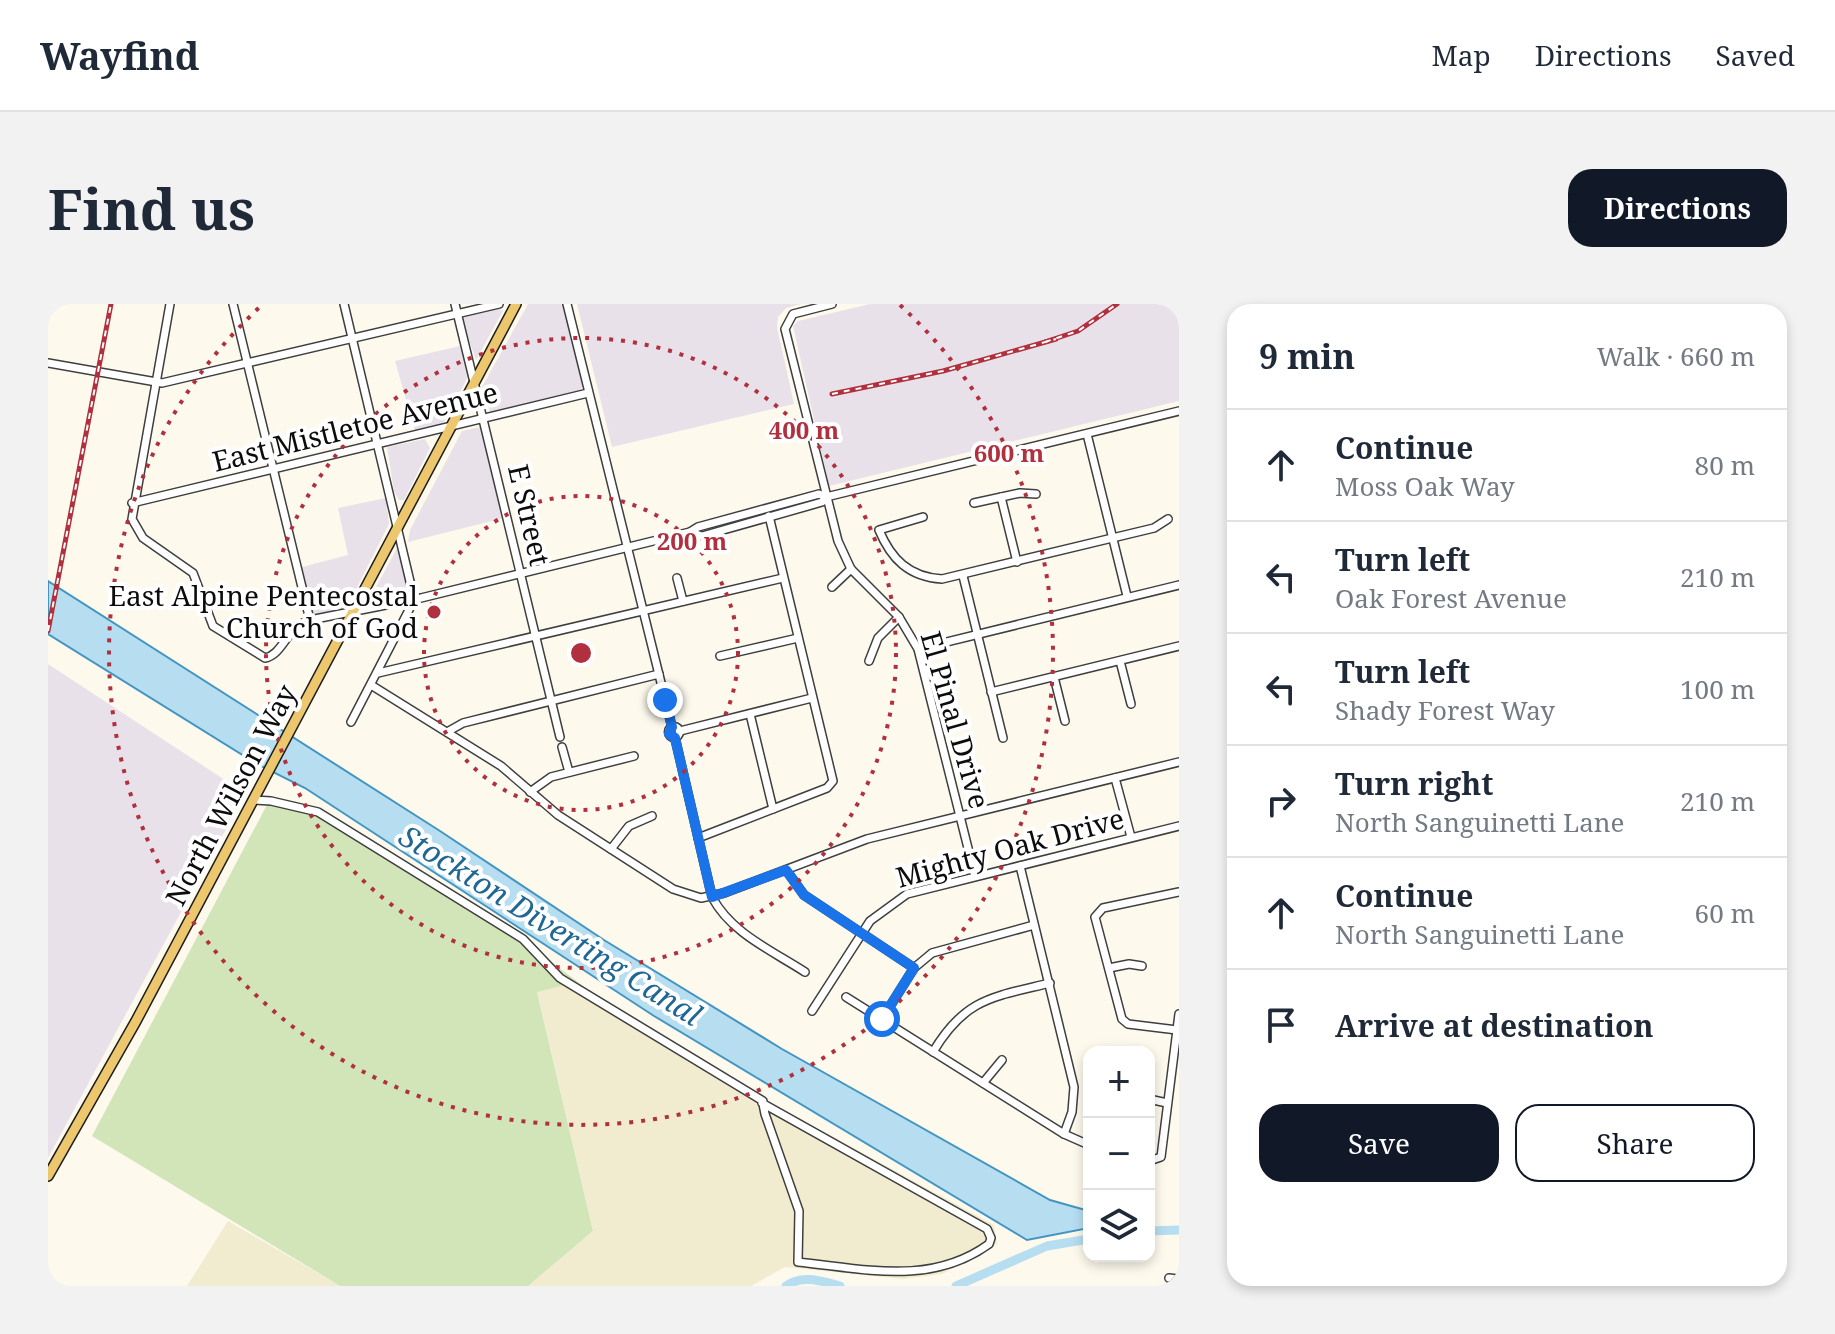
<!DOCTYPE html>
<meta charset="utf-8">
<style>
body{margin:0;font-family:"Noto Serif",serif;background:#f2f2f3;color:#1f2937}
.controls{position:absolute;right:24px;bottom:24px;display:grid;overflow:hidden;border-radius:16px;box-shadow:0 4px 12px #0003}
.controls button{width:72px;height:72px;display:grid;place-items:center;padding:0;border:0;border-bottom:2px solid #e0e1e3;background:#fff;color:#1f2937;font:40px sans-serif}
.stop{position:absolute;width:24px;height:24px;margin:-18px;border:6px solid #1a73e8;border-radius:50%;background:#fff}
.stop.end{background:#1a73e8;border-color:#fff;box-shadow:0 2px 8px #0008}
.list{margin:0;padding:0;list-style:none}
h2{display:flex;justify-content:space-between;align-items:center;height:104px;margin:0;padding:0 32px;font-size:34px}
h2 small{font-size:26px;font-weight:400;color:#747a83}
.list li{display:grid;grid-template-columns:52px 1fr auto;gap:24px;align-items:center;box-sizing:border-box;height:112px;padding:0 32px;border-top:2px solid #e0e1e3}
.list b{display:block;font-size:30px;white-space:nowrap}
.list p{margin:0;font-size:26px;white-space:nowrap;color:#747a83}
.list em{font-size:26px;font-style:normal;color:#747a83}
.actions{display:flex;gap:16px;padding:24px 32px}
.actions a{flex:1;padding:18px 0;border:2px solid #111827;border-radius:24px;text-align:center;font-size:28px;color:#111827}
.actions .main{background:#111827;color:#fff}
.icon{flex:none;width:44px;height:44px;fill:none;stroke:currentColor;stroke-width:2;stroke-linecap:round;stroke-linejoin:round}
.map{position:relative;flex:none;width:1131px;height:982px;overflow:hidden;border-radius:24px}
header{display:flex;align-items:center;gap:48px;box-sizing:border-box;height:112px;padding:0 40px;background:#fff;border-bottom:2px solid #e0e1e3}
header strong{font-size:38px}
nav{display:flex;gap:44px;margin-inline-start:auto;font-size:28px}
.intro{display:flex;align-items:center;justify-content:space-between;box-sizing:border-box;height:192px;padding:0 48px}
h1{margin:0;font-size:56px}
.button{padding:20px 36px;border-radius:24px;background:#111827;color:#fff;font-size:28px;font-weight:700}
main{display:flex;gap:48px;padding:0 48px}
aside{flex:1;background:#fff;border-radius:24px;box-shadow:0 4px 12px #0003}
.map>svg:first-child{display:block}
.industrial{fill:#e9e1ea}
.farmland{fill:#f1eccf}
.green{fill:#d2e5b9}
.water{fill:#b6def0;stroke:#4395c1;stroke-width:2}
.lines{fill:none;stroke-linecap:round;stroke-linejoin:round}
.river{stroke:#b6def0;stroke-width:9}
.minor-casing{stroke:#3f3f3f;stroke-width:10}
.major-casing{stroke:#1d1d1d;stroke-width:12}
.minor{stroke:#fff;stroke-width:7}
.major{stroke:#edc76d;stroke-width:9}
.rail-casing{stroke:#b0303d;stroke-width:5}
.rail{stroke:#fff;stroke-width:2;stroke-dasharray:6;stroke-linecap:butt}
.route{stroke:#1a73e8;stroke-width:10}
.ring{fill:none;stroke:#b0303d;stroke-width:4;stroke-dasharray:4 8}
.poi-dot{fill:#b0303d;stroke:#fff;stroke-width:3}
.labels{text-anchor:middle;stroke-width:8;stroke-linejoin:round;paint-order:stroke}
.street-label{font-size:28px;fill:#0c0c0c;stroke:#fff}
.poi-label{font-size:28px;fill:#0c0c0c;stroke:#fff;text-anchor:end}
.water-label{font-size:30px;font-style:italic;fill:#206793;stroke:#fff}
.centre{fill:#b0303d;stroke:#fff;stroke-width:4}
.ring-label{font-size:24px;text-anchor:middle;font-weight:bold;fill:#b0303d;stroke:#fff;stroke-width:8;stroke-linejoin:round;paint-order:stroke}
</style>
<header>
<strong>Wayfind</strong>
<nav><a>Map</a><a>Directions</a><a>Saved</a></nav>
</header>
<div class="intro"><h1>Find us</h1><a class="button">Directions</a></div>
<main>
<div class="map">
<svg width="1131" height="982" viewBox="0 0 1131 982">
<rect width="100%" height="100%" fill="#fdf9ed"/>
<g class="industrial">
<polygon points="480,0 515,0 535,82 532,86 442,108 434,83"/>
<polygon points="529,0 753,0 738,4 730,13 729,23 746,100 564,143"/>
<polygon points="822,0 1131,0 1131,97 781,182 745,22 750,17"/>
<polygon points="450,4 455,7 428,56 414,16 417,12"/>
<polygon points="412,42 421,71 395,120 367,127 347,57"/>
<polygon points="432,123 456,214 360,238 362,226 414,127"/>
<polygon points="377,135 382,144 356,196 351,196 346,187 339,143"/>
<polygon points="338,194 341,220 301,299 294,305 265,311 254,263 300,251 290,204"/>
<polygon points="349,244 363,289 331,298 325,289"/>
<polygon points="0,360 180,478 191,501 0,854"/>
</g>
<g class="farmland">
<polygon points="530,678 601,732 946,921 949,940 894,970 855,975 737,963 703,982 480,982 545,927 489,687"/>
<polygon points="180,917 292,982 139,982"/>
</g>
<polygon class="green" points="221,497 268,503 485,644 530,678 489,688 545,927 480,982 292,982 44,832"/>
<polygon class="water" points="0,277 392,527 556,636 734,745 1002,896 1041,907 1041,924 979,936 606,712 257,484 209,460 0,330"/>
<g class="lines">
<g class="river">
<polyline points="1101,927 1131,926"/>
<path d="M738,982C754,970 774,977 792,982"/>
<polyline points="908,982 999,942 1041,935"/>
</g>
<g class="minor-casing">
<g id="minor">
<path d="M122,0L84,215L95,234L145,269L165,322L217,354C235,351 238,323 262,316L373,294L642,228L650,223L771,190L778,193L1131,107"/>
<polyline points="185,0 262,316"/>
<polyline points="296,0 365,290 363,302 303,418"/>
<polyline points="407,0 512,433"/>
<polyline points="519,0 624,423"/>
<polyline points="784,0 745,10 737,25 790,237 803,265 851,313 870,345 927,572"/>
<polyline points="0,2 0,0"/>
<polyline points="0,59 114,79 451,0"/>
<polyline points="1039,130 1079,292"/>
<polyline points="953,193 969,258"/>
<polyline points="84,199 540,89"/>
<polyline points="926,199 972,189 988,190"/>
<path d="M875,213L831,226C843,255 861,273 894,275L1106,224L1120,215"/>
<polyline points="642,228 654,232 774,198 778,193"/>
<polyline points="915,272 955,434"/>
<polyline points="629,274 635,297"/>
<polyline points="784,283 803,265"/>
<polyline points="870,345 1131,281"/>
<polyline points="672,352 750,334"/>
<polyline points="821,357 830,334 851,313"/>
<polyline points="1072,357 1083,400"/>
<polyline points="330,369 735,274"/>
<polyline points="1006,373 1017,417"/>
<polyline points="323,381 453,462 510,511 625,585 653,594 676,589 819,535 1131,458"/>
<polyline points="943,388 1131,342"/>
<polyline points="702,410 725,505"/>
<circle cx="626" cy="428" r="5.5"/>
<polyline points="632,427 764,394"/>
<polyline points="399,428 415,419 611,370"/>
<path d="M627,434L664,593C683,629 723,646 757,668"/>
<polyline points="514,443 521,468"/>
<polyline points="1067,474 1083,533"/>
<polyline points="482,488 503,473 586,452"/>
<path d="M205,496L223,497L270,508L475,635L512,674L715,797V800L717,810L751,907L750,958C818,965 883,982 941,940L943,934L939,925L714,799"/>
<polyline points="650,534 779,484 785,477 721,212"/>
<polyline points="563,545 581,522 604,512"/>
<polyline points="972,562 1026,783 1024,808 1016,830"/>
<polyline points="738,566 756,591 866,664"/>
<polyline points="1061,664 1081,660 1094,662"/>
<polyline points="798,693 1016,830 1041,841"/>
<polyline points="764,707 822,617 859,590 1131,522"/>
<polyline points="834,715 866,664 884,649 986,621"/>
<polyline points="1129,726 1080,720 1074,715 1047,613 1055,604 1131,588"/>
<path d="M885,748C917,694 945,693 1002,679"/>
<polyline points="935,779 954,756"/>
<polyline points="1101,795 1119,799"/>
<polyline points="1101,857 1113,853 1131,710"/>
<polyline points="1121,974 1131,975"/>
</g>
</g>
<g class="major-casing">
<polyline id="major" points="0,872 88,717 468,0"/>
</g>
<use href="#minor" class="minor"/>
<use href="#major" class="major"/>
<g class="rail-casing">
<g id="rail">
<polyline points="997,38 1030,27 1069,0"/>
<polyline points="784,90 895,67 1008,35"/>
<polyline points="0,327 63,0"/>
</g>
</g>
<use href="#rail" class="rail"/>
</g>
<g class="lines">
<polyline class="route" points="617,396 624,423 621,430 627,434 664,593 738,566 756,591 866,664 834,715"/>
</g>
<g class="ring">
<circle cx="533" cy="349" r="157"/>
<circle cx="533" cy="349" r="315"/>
<path d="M852 1A472 472 0 1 1 214 1"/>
</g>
<circle class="poi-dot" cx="386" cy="308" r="8"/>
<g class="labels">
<g class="street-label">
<text transform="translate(307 123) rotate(-14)" y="10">East Mistletoe Avenue</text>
<text transform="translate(481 211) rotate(77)" y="10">E Street</text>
<text transform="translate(907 416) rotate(74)" y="10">El Pinal Drive</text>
<text transform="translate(183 491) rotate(-62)" y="10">North Wilson Way</text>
<text transform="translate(962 544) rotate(-15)" y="10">Mighty Oak Drive</text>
</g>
<g class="poi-label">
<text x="370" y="302">East Alpine Pentecostal<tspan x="370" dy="32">Church of God</tspan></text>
</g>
<g class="water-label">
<text transform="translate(502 622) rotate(32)" y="10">Stockton Diverting Canal</text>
</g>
</g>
<circle cx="533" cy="349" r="12" class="centre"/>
<g class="ring-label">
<text x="756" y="135">400 m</text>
<text x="961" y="158">600 m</text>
<text x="644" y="246">200 m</text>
</g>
</svg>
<div class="controls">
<button>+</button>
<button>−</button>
<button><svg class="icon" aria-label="layers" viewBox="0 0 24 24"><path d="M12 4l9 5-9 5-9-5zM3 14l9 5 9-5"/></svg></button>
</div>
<div class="stop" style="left:834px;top:715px"></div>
<div class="stop end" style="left:617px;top:396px"></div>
</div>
<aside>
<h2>9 min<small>Walk · 660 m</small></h2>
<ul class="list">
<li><svg class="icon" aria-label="ahead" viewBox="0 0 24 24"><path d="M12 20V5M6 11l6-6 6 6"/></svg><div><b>Continue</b><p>Moss Oak Way</p></div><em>80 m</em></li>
<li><svg class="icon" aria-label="left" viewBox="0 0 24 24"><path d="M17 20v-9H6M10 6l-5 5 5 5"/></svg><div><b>Turn left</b><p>Oak Forest Avenue</p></div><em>210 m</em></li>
<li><svg class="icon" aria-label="left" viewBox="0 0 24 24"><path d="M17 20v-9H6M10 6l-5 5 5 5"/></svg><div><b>Turn left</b><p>Shady Forest Way</p></div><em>100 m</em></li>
<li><svg class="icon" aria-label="right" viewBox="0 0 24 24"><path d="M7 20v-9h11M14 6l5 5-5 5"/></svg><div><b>Turn right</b><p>North Sanguinetti Lane</p></div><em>210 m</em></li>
<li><svg class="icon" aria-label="ahead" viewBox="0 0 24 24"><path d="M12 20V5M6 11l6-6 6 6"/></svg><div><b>Continue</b><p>North Sanguinetti Lane</p></div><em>60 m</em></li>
<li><svg class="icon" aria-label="arrive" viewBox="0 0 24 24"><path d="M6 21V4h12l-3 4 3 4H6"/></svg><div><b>Arrive at destination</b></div></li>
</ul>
<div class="actions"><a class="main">Save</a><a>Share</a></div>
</aside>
</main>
